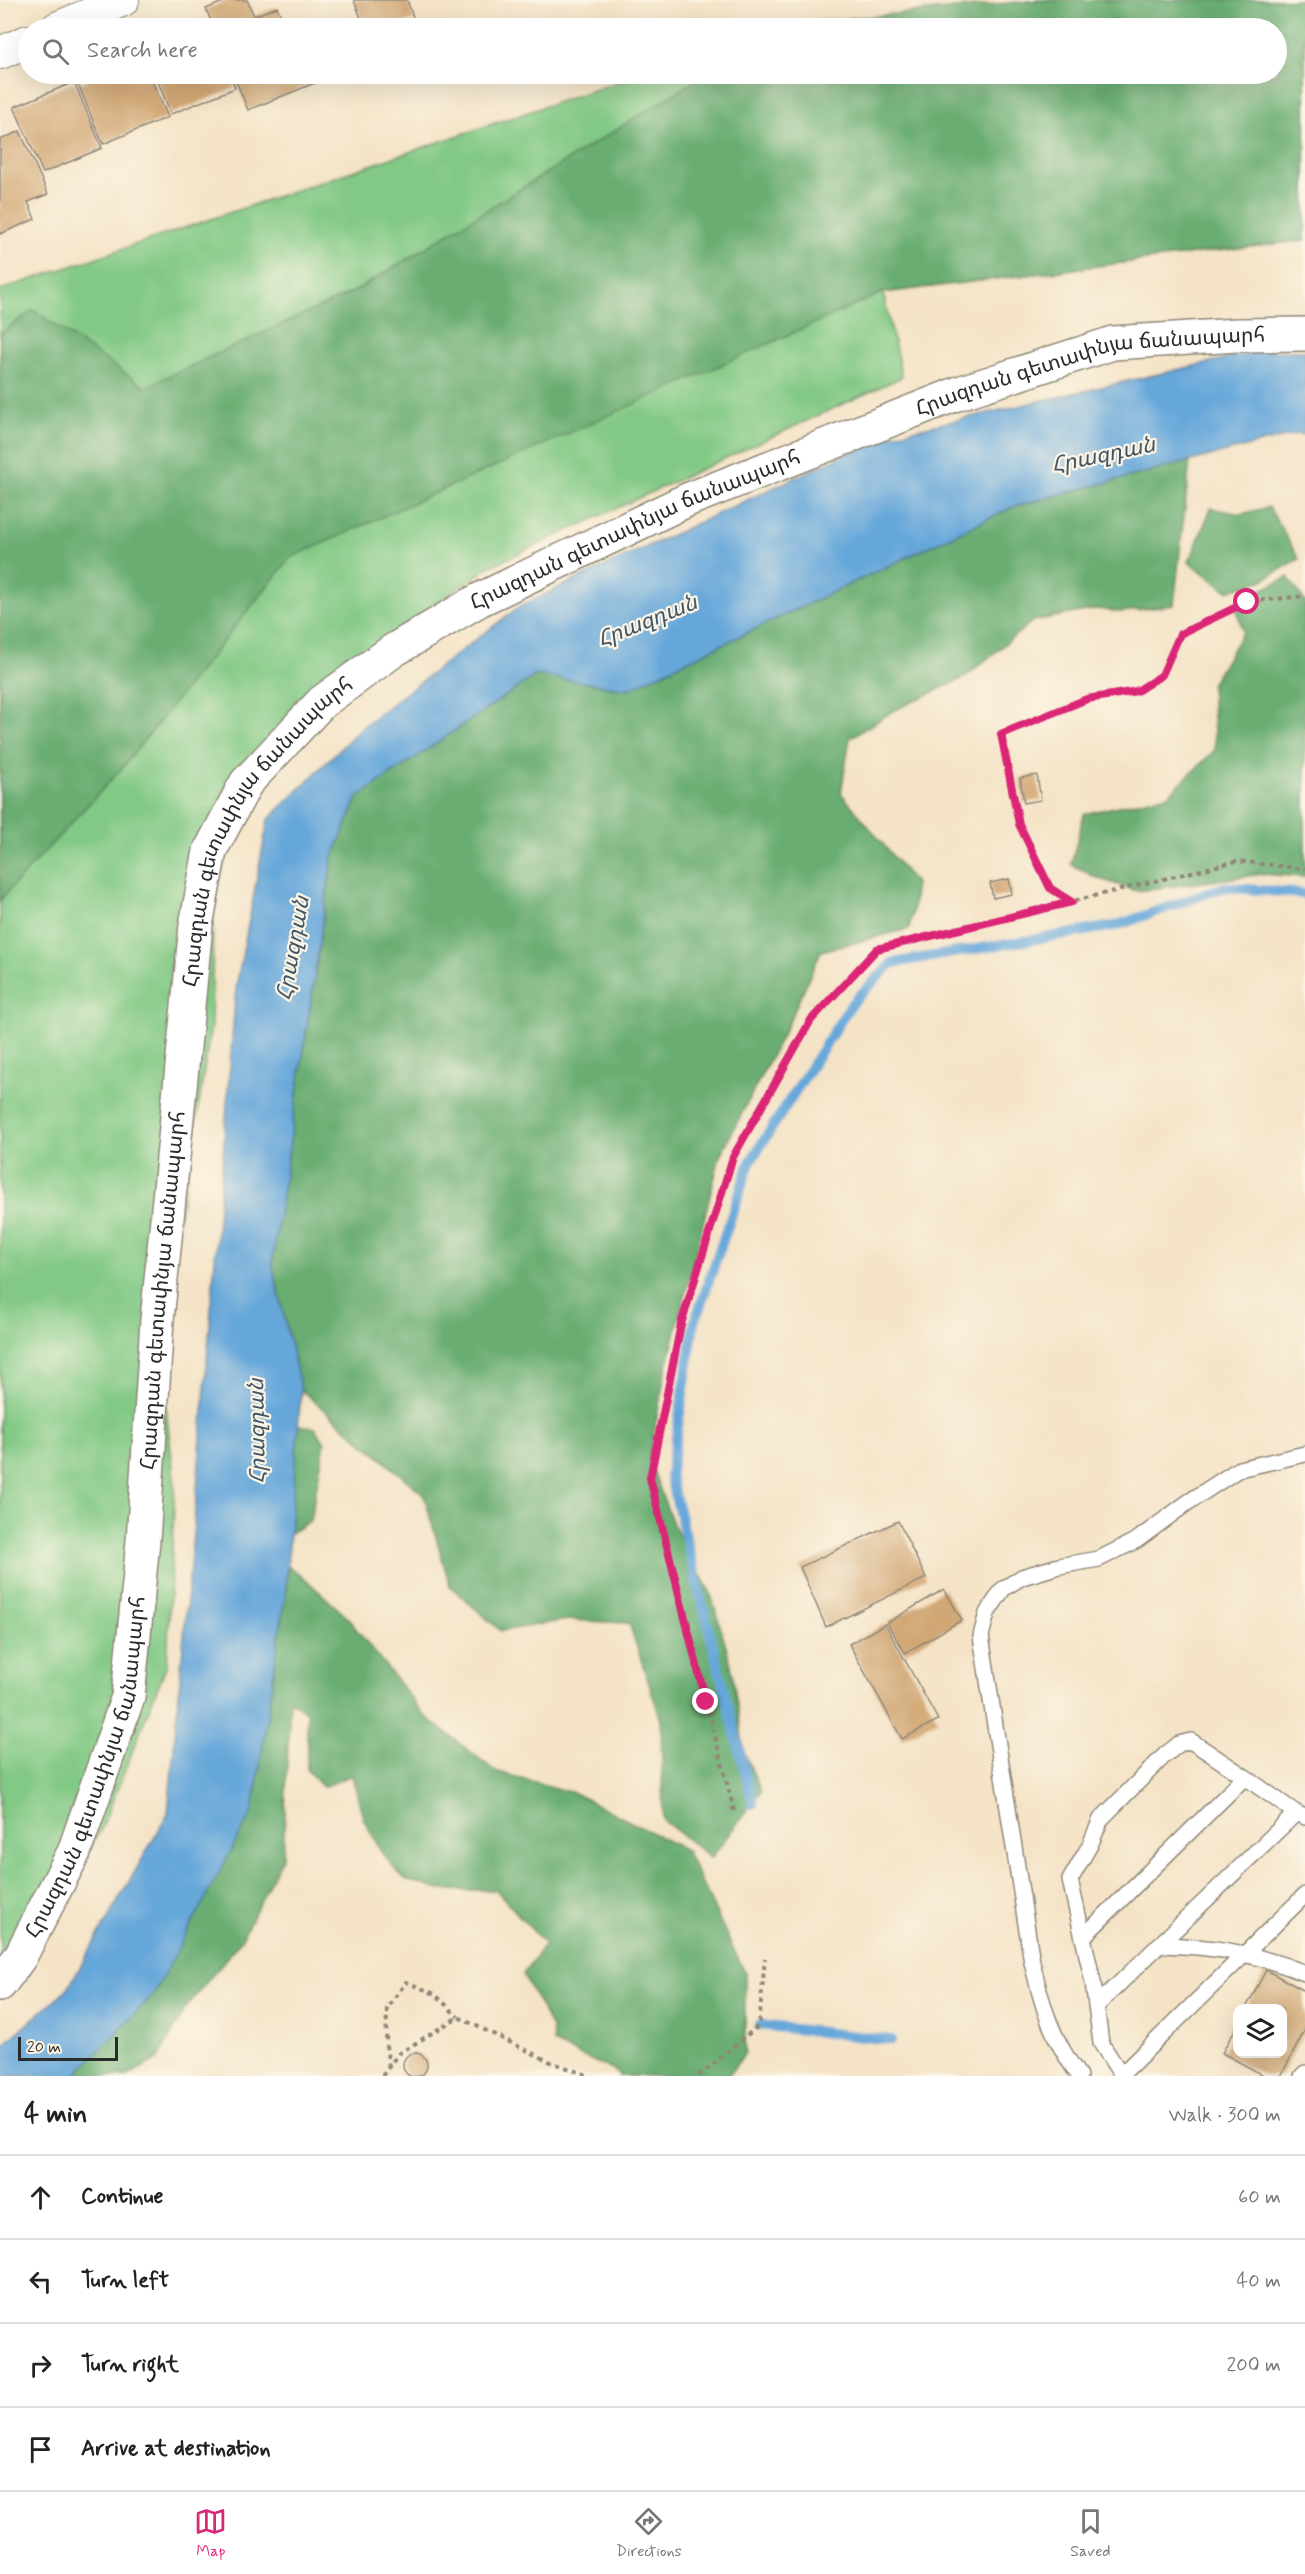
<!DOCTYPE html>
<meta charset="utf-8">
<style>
body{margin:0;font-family:Mynerve,"Noto Sans Armenian",sans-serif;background:#f2f2f2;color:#222}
.controls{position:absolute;right:18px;bottom:18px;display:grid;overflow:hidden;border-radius:12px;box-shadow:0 6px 24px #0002}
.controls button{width:54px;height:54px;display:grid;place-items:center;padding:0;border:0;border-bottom:2px solid #e0e0e0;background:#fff;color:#222;font:30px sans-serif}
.scale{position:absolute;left:18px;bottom:15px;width:100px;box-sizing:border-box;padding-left:6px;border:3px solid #2b2b2b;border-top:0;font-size:16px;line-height:21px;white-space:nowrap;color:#2b2b2b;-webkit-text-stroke:4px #fcf5e5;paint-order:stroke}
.stop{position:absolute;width:18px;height:18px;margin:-14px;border:4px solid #db2777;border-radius:50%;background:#fff}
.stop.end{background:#db2777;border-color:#fff;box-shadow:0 2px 6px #0008}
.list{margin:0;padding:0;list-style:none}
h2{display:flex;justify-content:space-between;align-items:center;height:78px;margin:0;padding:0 24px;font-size:26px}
h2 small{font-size:20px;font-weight:400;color:#767676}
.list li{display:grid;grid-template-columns:39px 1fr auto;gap:18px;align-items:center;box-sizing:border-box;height:84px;padding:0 24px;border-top:2px solid #e0e0e0}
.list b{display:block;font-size:22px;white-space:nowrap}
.list em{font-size:20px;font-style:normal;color:#767676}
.icon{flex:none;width:33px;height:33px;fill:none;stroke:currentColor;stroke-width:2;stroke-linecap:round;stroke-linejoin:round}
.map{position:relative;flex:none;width:1305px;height:2076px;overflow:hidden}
.search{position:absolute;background:#fff;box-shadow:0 6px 24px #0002;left:18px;right:18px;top:18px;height:66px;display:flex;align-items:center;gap:15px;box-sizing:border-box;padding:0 21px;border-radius:33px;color:#767676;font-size:22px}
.sheet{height:414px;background:#fff}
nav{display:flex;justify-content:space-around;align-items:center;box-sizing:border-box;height:84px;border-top:2px solid #e0e0e0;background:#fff;font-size:16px;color:#767676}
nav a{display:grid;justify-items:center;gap:3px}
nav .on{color:#db2777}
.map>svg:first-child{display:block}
.green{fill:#82c985;stroke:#567a58;stroke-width:1.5}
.forest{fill:#69ad72;stroke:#4a6c4e;stroke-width:1.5}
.water{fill:#66a7da;stroke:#486982;stroke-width:1.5}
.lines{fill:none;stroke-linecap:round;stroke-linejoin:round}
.stream{stroke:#66a7da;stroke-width:10}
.building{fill:#d1a775}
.lane-casing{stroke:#908778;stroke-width:18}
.street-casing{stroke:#908778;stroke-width:34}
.secondary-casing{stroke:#908778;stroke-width:36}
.path{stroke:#908778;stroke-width:4;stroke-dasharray:4.5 4.5;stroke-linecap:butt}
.lane{stroke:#fff;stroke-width:15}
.street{stroke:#fff;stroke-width:32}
.secondary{stroke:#fff;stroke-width:33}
.route{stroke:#db2777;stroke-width:8}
.labels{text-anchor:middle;stroke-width:4.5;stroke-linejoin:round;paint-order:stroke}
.street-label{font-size:21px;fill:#2b2b2b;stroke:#fcf5e5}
.water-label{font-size:22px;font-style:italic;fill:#405668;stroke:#fcf5e5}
</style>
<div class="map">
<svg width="1305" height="2076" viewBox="0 0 1305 2076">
<rect width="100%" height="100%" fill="#fcf5e5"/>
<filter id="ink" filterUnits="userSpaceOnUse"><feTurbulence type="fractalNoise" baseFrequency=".0167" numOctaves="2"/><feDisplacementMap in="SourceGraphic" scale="12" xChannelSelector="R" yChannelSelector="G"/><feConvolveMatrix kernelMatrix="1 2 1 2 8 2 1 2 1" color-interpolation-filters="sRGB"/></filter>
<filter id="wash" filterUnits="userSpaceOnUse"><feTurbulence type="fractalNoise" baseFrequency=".008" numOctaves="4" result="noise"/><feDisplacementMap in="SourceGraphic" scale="24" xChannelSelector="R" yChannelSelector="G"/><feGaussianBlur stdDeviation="1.35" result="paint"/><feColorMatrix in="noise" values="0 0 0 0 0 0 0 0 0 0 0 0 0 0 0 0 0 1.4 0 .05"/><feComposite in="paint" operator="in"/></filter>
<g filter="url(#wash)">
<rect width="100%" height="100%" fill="#f4e3c6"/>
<polygon class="green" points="1041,0 1305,0 1305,240 883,293 902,377 491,566 297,699 246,796 214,896 211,1026 191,1154 157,1333 175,1485 167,1664 101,1830 0,1995 0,290 641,74 1276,74 1276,28 774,28 783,25"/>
<g class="forest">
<polygon points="1041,0 1305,0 1305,240 882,293 290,558 122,768 0,900 0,334 33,310 145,387 357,290 706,74 1276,74 1276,28 778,28 783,25"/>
<polygon points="1190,461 1174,605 1122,612 1096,609 1033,621 965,677 895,710 850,738 841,793 915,883 914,904 909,929 821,951 790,1020 720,1156 664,1378 649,1460 673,1524 711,1594 731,1665 744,1752 761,1792 711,1858 663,1820 661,1720 629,1623 568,1620 501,1631 450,1586 424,1495 301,1390 272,1263 332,859 358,797 536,675 628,689 1015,506"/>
<polygon points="1269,507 1299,559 1261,581 1227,591 1189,562 1211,508 1241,514"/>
<polygon points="1288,577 1305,602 1305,877 1262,874 1137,891 1097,878 1071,864 1084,814 1168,795 1215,750 1211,685 1243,632 1235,603"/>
<polygon points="298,1425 315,1428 325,1443 310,1521 290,1533"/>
<polygon points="288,1566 300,1574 346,1616 425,1716 495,1771 574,1793 686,1850 745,1973 745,2053 728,2076 619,2076 617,2072 553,2043 552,2028 523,1974 545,1944 496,1890 440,1890 404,1879 382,1853 363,1818 352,1775 323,1787 307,1770 307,1713 290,1700 283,1856 241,1940 185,2009 158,2059 127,2076 75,2076 153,1995 285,1597"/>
</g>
<polygon class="water" points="1260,351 1305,351 1305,435 1296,434 1015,506 628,689 536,675 358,797 332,859 272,1263 301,1390 285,1597 253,1810 153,1995 75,2076 0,2076 0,2048 68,1988 168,1814 197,1490 236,988 268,820 363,726 520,606 882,437"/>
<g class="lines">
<g class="stream">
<polyline points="753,1804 670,1476 694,1324 750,1162 852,1003 892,963 1115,926 1225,887 1305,894"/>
<polyline points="759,2025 891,2040"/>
</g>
</g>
<g id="blocks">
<g class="building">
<polygon points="228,0 247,0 254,16 277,7 286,28 214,28 206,9"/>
<polygon points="354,0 407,0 414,20 391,28 365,28"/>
<polygon points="103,74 149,74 168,117 103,144 78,84"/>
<polygon points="155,74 230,74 235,88 171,114"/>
<polygon points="233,74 337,74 248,110"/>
<polygon points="74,82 102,148 43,173 14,107"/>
<polygon points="20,131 48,194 28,202 35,219 0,234 0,140"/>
<polygon points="1037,775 1041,800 1024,803 1020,778"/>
<polygon points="1009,879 1012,894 993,898 990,883"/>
<polygon points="898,1521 926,1578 826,1627 800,1567"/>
<polygon points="944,1589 962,1620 905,1653 887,1623"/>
<polygon points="885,1624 938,1720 902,1739 849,1644"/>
<polygon points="1266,1970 1305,1991 1305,2030 1281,2076 1265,2076 1222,2053 1238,2024 1238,2054 1282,2054 1282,2008 1246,2008"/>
<circle cx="415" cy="2065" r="12"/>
</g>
</g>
</g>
<g filter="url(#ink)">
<use href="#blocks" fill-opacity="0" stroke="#908778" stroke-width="1.5"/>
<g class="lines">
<g class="lane-casing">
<g id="lane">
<polyline points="1083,1937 1245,1777 1296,1813"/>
<path d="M1159,1945C1213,1946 1254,1953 1305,1973"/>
<polyline points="1096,2006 1296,1813 1305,1817"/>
<polyline points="1121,2075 1305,1895"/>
<path d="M1079,2076C1051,2036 1043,2009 1032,1962L981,1636L987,1613L1003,1589L1022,1577L1059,1566L1099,1559L1137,1540L1187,1503L1239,1469L1305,1454"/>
<polyline points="1122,2076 1101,2043 1093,1982 1070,1880 1090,1845 1101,1819 1165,1755 1179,1744 1191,1741 1245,1777"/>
<polyline points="1302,2076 1305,2073"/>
</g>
</g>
<g class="street-casing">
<g id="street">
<polyline points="57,28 123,0"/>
<polyline points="0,53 28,41"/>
</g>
</g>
<g class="secondary-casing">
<g id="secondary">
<path id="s1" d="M0,1984L20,1957L74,1852L128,1697L143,1541L157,1320L196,925L210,851L246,783L322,702L394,650L479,600L687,500L959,393L1113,343L1237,335L1305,334"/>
</g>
</g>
<g class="path">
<polyline points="1072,902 1050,888 1019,824 1001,734 1087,699 1137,691 1162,675 1180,634 1247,602 1305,596"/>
<polyline points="734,1811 650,1477 681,1324 733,1157 811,1020 877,949 1237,861 1305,869"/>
<polyline points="389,2067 386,2045 387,2009 406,1982 435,1994 458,2017"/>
<polyline points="382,2076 398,2054 458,2017 551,2062 590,2076"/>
<polyline points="699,2076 759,2025 765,1958"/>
</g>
<use href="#lane" class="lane"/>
<use href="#street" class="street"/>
<use href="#secondary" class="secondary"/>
</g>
</g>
<g class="lines" filter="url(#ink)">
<polyline class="route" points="706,1702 650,1478 681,1324 733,1157 811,1020 877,949 1072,902 1050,888 1019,824 1001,734 1087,699 1137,691 1162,675 1180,634 1247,602"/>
</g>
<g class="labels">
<g class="street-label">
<text dy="7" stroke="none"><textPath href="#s1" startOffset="2199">Հրազդան գետափնյա ճանապարհ</textPath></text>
<text dy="7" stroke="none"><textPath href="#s1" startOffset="1713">Հրազդան գետափնյա ճանապարհ</textPath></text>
<text dy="7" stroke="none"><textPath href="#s1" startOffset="1209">Հրազդան գետափնյա ճանապարհ</textPath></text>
<text dy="7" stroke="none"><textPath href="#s1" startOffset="724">Հրազդան գետափնյա ճանապարհ</textPath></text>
<text dy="7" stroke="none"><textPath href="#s1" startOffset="237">Հրազդան գետափնյա ճանապարհ</textPath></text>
</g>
<g class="water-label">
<text transform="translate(1103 454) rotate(-12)" y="8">Հրազդան</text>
<text transform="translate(647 620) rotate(-22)" y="8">Հրազդան</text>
<text transform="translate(292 948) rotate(-80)" y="8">Հրազդան</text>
<text transform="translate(256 1431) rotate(-91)" y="8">Հրազդան</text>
</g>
</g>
</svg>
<div class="controls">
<button><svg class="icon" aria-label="layers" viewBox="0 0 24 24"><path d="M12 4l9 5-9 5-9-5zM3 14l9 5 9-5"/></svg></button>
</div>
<div class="scale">20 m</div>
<div class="stop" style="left:1247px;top:602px"></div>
<div class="stop end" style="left:706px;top:1702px"></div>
<div class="search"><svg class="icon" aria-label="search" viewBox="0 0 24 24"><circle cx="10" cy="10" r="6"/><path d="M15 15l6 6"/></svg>Search here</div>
</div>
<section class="sheet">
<h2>4 min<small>Walk · 300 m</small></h2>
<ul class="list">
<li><svg class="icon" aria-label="ahead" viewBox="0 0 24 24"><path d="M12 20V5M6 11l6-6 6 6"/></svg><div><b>Continue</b></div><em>60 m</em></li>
<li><svg class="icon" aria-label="left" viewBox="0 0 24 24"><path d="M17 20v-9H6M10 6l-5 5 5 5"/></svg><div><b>Turn left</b></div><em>40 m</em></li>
<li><svg class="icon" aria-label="right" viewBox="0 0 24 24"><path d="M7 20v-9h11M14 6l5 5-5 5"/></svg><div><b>Turn right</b></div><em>200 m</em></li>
<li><svg class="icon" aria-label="arrive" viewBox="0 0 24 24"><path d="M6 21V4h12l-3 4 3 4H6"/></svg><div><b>Arrive at destination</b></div></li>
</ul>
</section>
<nav>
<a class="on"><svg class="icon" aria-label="map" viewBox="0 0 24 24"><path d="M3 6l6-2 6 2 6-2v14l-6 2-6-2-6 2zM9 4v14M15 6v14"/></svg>Map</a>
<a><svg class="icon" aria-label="directions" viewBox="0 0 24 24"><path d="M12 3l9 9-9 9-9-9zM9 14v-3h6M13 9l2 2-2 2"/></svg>Directions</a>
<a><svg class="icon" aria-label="saved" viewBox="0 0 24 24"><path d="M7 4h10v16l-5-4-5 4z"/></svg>Saved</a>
</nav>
